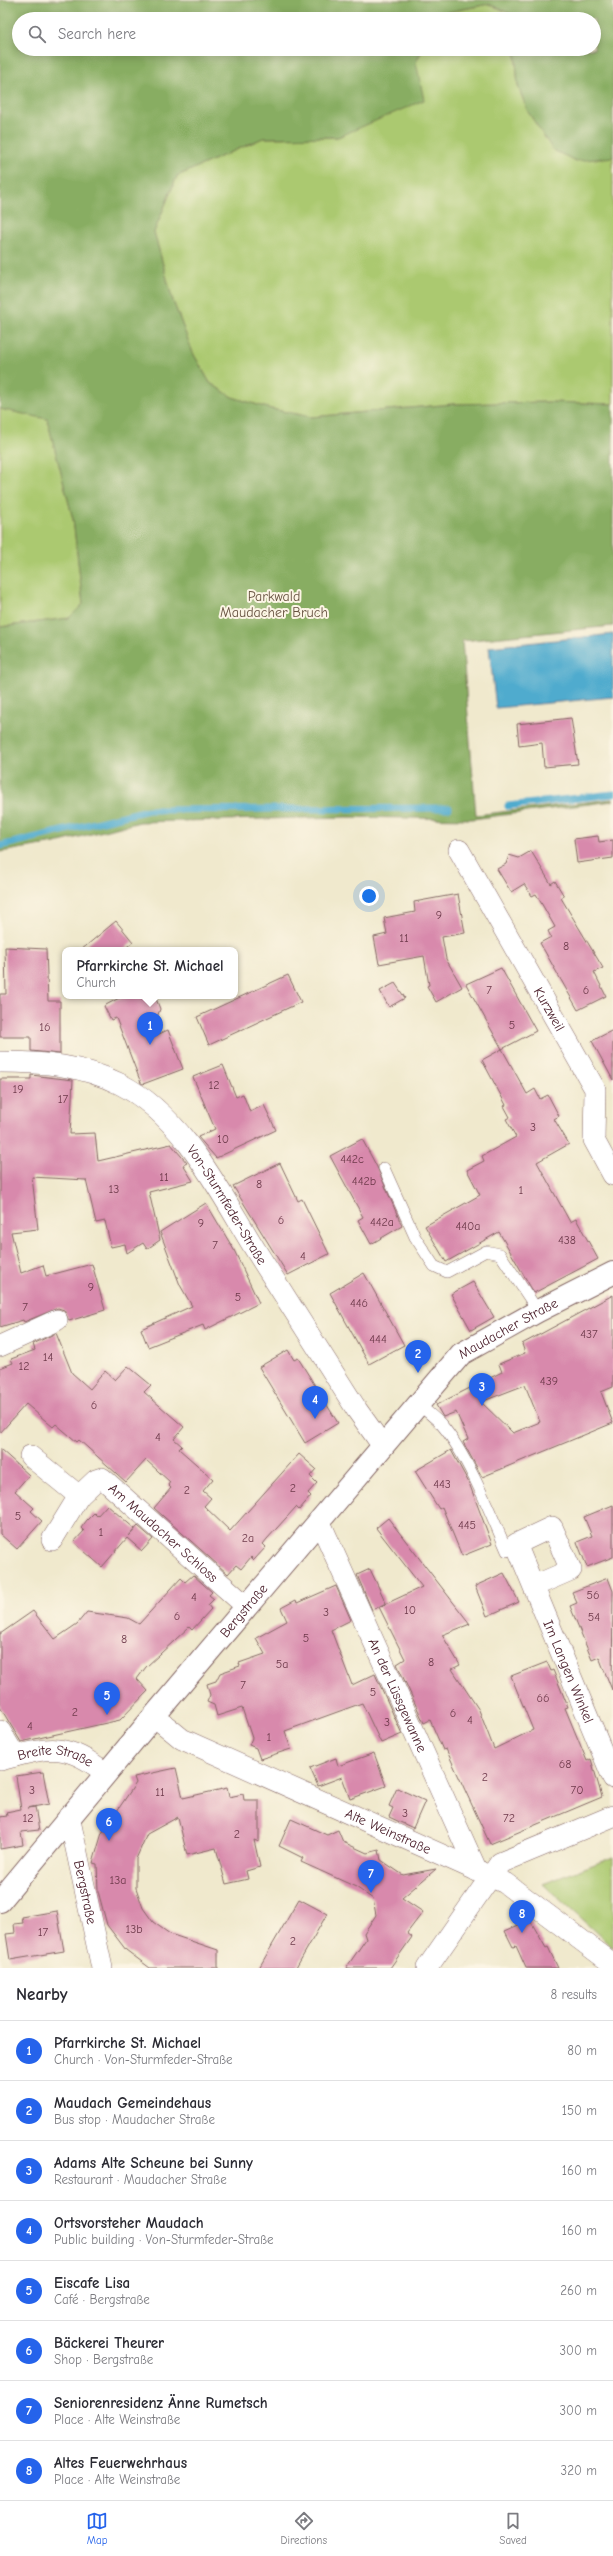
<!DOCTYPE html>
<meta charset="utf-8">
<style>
body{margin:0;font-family:"Comic Neue",sans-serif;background:#f2f2f3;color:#2b2b33}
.you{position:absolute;left:369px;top:896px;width:14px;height:14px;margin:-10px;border:3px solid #fff;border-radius:50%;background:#1a73e8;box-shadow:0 0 0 6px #1a73e833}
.badge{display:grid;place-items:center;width:26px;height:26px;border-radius:50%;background:#2563eb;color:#fff;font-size:13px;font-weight:700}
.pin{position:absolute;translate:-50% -33px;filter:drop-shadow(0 1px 2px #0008)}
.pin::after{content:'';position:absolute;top:21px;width:14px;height:12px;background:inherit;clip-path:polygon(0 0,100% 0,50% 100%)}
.popup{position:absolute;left:62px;top:947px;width:176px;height:52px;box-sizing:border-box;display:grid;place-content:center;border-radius:8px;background:#fff;filter:drop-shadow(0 1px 3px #0005);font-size:13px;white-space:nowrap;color:#7c7c81}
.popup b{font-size:15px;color:#2b2b33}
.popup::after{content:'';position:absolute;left:50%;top:100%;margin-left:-8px;border:8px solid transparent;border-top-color:#fff}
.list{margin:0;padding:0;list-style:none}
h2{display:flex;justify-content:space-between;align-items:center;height:52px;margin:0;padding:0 16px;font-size:17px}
h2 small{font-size:13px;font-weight:400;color:#7c7c81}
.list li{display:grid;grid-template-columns:26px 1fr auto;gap:12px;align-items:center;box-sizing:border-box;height:60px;padding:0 16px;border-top:1px solid #e1e1e2}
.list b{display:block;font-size:15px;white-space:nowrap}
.list p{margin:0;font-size:13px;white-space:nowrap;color:#7c7c81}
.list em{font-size:13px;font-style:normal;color:#7c7c81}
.icon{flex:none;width:22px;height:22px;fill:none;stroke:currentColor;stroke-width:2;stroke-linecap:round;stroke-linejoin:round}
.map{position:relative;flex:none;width:613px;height:1968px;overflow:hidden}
.search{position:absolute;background:#fff;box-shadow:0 2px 10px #0003;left:12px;right:12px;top:12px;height:44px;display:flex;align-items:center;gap:10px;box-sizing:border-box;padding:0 14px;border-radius:22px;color:#7c7c81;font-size:15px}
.sheet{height:532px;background:#fff}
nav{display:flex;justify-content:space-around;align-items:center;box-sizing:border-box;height:56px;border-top:1px solid #e1e1e2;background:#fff;font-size:11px;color:#7c7c81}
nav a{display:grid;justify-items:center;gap:2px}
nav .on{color:#2563eb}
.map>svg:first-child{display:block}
.green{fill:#abc970;stroke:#7a744e}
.forest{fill:#88ad62;stroke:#696646}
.water{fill:#50abce;stroke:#4d657c}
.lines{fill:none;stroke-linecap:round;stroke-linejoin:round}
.stream{stroke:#50abce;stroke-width:7}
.building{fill:#d889ac;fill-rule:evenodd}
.service-casing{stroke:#846664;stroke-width:12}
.minor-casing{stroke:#846664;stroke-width:22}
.tertiary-casing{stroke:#846664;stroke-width:24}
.service{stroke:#fff;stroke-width:11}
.minor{stroke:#fff;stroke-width:21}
.tertiary{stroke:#fff;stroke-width:22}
.labels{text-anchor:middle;stroke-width:4;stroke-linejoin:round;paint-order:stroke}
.number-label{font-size:12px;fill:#6e3a4b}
.park-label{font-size:14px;fill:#675240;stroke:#fcf5e5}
.street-label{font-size:14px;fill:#4a1f2b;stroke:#fcf5e5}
</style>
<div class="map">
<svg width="613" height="1968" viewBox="0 0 613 1968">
<rect width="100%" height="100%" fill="#fcf5e5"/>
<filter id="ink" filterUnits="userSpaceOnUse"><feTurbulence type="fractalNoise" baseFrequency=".025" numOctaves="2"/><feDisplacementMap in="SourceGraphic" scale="8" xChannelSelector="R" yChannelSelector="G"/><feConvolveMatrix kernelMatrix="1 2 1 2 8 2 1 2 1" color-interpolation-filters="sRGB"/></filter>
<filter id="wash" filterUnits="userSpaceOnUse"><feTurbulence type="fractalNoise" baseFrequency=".012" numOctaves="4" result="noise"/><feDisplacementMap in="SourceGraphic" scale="16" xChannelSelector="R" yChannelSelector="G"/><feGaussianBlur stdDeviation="0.9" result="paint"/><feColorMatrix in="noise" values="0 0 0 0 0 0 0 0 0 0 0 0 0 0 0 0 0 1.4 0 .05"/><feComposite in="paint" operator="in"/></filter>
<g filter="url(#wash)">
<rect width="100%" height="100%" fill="#f0e9cd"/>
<g class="green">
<polygon points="489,4 522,19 440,19 443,13"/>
<polygon points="423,49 515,49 518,86 528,112 613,157 613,404 549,402 453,404 312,417 271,409 232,397 210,383 193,353 173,301 154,232 177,176 263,138 338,137 416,62"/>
<polygon points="0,409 47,418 73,519 83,604 69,618 0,627"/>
<polygon points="613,1857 613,1948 543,1884"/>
</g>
<polygon class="forest" points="0,0 613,0 613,157 576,161 553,150 528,112 518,86 515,49 594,49 594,19 522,19 489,4 443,13 440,19 19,19 19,49 423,49 416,62 424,100 338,137 263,138 177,176 154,232 173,301 193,353 210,383 232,397 271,409 312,417 453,404 549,402 613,404 613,626 462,641 476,815 613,799 613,801 472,819 346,817 140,822 55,843 0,852 0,627 69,618 83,604 73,519 47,419 0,409"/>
<polygon class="water" points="613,634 613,697 496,708 489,647"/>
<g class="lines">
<g class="stream">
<polyline points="508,806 613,794"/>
<polyline points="0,846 148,810 449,808"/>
</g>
</g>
<g id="blocks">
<g class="building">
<polygon points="571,718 578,764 544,767 542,743 519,746 517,724"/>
<polygon points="598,836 599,842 613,840 613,858 577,863 574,839"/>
<polygon points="531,851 551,884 555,881 564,896 561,898 603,968 594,972 606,996 578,1010 540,943 551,937 548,931 555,927 536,894 532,896 524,884 511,892 497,869 506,864 509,855 519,858"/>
<polygon points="458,894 465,933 442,937 446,959 462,987 436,1002 427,986 429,985 424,956 379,964 374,937 387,934 384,918 415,912 414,902"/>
<polygon points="116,921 133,942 123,950 81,950"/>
<polygon points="5,947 46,949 48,1001 60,1001 60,1054 31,1051 31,1037 0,1037 0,994 6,994"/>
<polygon points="501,968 536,1031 502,1049 527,1094 535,1089 540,1099 548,1095 559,1116 554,1119 569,1144 537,1162 570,1222 576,1219 598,1259 534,1293 499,1232 446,1262 425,1226 480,1195 467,1170 484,1161 482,1156 516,1137 506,1119 510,1117 504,1106 506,1105 482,1060 502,1049 466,984"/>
<polygon points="288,975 301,1002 209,1045 197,1017"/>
<polygon points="395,983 405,998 389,1007 380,991"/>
<polygon points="123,996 155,996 160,1009 150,1038 168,1030 183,1069 143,1084 141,1083 116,1018 111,1020 104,1006"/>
<polygon points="613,1030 613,1080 592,1041"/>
<polygon points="223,1065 236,1097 243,1094 250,1112 264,1105 276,1130 216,1158 198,1137 215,1129 193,1077"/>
<polygon points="31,1075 73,1080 70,1134 95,1133 98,1161 171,1144 187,1163 183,1165 193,1181 149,1192 160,1240 147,1249 143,1243 127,1253 125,1244 111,1247 105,1221 96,1223 86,1180 32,1177 38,1229 11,1232 21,1273 43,1265 46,1276 92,1264 105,1310 69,1321 64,1310 58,1308 24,1322 23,1320 0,1327 0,1079 31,1079"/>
<polygon points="362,1139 377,1167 402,1226 371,1244 358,1220 363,1217 330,1156"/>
<polygon points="280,1163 298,1201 302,1199 329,1254 288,1275 233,1186"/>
<polygon points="206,1203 234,1250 259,1303 205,1330 203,1325 148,1347 141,1329 192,1306 180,1285 160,1232"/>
<polygon points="364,1273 404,1345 369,1364 330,1293"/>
<polygon points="473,1282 494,1317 471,1330 451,1294"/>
<path d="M613,1295V1387L601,1392L613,1423L482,1477L463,1442L468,1439L456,1412L443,1417L436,1405L502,1372L499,1364L525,1353L522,1344ZM525,1385L540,1422L513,1433L481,1402Z"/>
<polygon points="56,1333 72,1373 90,1389 105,1371 115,1380 128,1366 151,1385 144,1392 184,1427 174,1439 182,1446 179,1449 213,1479 203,1491 211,1498 204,1506 230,1531 299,1454 316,1469 310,1476 317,1483 308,1493 311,1496 299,1510 296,1507 267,1539 263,1544 266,1547 254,1560 251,1557 241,1569 236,1565 228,1574 154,1508 171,1488 168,1485 170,1482 146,1460 126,1482 79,1440 77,1442 56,1424 53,1427 26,1404 0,1433 0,1368 13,1363 11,1359 35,1350 33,1344"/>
<polygon points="288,1350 294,1360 298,1358 338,1423 305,1443 259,1367"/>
<polygon points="0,1449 29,1475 15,1491 34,1508 31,1511 42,1521 17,1549 0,1534"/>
<polygon points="451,1450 469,1483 492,1544 462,1556 442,1507 439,1509 415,1471"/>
<polygon points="107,1505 135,1529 129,1536 138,1526 153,1539 142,1551 127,1538 102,1567 74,1542 84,1531 81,1528 87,1520 94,1513 97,1516"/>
<polygon points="613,1505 613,1557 587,1567 577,1542 592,1536 584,1517"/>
<polygon points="388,1518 470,1624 442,1635 460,1665 452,1669 479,1710 494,1749 533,1730 511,1676 547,1662 551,1671 553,1670 568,1707 565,1708 587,1761 591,1759 602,1797 490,1844 446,1749 443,1750 430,1720 424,1723 397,1664 405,1659 379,1607 422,1587 376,1528"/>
<polygon points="370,1569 386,1603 372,1610 357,1575"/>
<polygon points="504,1573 519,1602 487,1616 475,1586"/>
<polygon points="193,1575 212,1592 209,1595 214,1599 208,1605 211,1609 192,1630 189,1627 146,1667 137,1679 148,1691 120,1720 21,1742 0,1707 0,1634 33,1611 55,1639 77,1624 87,1612 128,1618 139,1624 181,1578 185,1582"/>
<polygon points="608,1578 613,1591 612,1690 599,1657 592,1660 570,1606 577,1603 572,1592"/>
<polygon points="336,1586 351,1620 331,1630 352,1685 375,1674 402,1734 381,1743 362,1703 285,1731 291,1749 260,1759 256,1748 249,1745 252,1738 242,1708 217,1716 214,1705 207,1702 210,1695 207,1684 216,1681 220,1673 240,1666 239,1663 265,1654 256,1638 287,1621 281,1608 296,1600 297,1603"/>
<polygon points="374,1753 386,1786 350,1799 342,1777 318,1786 310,1768 336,1758 338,1766"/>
<polygon points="176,1768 183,1798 227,1788 229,1797 243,1794 244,1800 259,1800 259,1842 254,1840 260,1867 246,1871 248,1879 226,1884 216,1848 187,1855 178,1817 147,1834 136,1859 136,1888 143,1908 153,1922 170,1934 218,1950 218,1968 150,1968 126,1950 107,1925 98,1891 97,1864 93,1863 102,1833 136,1783 134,1777"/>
<polygon points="43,1772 49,1804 27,1808 35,1807 39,1830 21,1832 23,1845 0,1849 0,1817 7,1816 6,1812 21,1809 16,1776"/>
<polygon points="397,1788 425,1801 413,1828 389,1817 393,1808 389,1806"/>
<polygon points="291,1819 327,1835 338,1830 343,1842 367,1853 379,1850 381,1860 403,1875 436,1869 402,1898 423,1912 407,1933 412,1937 390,1968 346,1968 366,1939 364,1933 376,1915 373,1899 356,1887 301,1862 303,1858 279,1846"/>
<polygon points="299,1899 327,1914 296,1968 259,1968"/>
<polygon points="57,1911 64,1951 10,1960 6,1934 15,1933 14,1924 23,1923 22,1917"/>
<polygon points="530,1920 546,1948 548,1947 558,1968 526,1968 516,1946 513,1947 505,1931"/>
</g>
</g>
</g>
<g filter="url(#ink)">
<use href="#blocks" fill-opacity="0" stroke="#846664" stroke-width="1"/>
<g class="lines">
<g class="service-casing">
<g id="service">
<polyline points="384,1168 415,1237 434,1266 447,1272 486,1251 500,1254 538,1311"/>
<path d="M418,1404C425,1410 434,1417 441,1424C467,1454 491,1514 507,1551"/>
</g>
</g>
<g class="minor-casing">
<g id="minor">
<path id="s1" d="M459,850L595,1089L594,1140L613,1175"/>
<path id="s2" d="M0,1062C43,1062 82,1065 120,1084C185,1117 221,1195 258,1254C291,1306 324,1358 357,1410L382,1445"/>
<polyline points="0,1346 57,1320"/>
<path id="s3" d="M30,1456L79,1496L96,1480L102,1478L246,1606"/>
<path id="s4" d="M319,1520L477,1871"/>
<polyline points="52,1540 79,1496"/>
<path id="s5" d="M534,1586L571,1570L552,1527L516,1544L613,1778"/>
<path id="s6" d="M154,1716L182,1739L505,1883L613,1964"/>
<polyline points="0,1731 15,1756"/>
<path id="s7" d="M0,1760C47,1748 65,1740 105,1773"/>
<path id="s8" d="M69,1816L102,1968"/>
<polyline points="427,1968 500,1863 613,1816"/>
</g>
</g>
<g class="tertiary-casing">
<g id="tertiary">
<path id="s9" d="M0,1901L154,1716L461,1354L538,1311L613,1273"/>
</g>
</g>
<use href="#service" class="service"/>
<use href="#minor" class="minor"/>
<use href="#tertiary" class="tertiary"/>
</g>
</g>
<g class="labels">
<g class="number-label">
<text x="439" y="919">9</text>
<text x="404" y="942">11</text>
<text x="566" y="950">8</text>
<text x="489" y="994">7</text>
<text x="586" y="994">6</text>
<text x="512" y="1029">5</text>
<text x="45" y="1031">16</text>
<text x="214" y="1089">12</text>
<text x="18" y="1093">19</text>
<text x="63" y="1103">17</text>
<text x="533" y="1131">3</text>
<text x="223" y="1143">10</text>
<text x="352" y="1163">442c</text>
<text x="164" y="1181">11</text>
<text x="364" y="1185">442b</text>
<text x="259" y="1188">8</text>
<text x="114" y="1193">13</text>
<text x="521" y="1194">1</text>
<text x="281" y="1224">6</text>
<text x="382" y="1226">442a</text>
<text x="201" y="1227">9</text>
<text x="468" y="1230">440a</text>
<text x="567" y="1244">438</text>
<text x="215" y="1249">7</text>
<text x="303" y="1260">4</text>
<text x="91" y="1291">9</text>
<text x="238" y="1301">5</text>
<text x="359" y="1307">446</text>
<text x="25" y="1311">7</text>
<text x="589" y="1338">437</text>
<text x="378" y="1343">444</text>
<text x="48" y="1361">14</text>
<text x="24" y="1370">12</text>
<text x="549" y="1385">439</text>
<text x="94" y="1409">6</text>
<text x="158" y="1441">4</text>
<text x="442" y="1488">443</text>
<text x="293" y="1492">2</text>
<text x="187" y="1494">2</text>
<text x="18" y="1520">5</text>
<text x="467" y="1529">445</text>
<text x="101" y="1536">1</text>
<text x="248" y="1542">2a</text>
<text x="593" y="1599">56</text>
<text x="194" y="1601">4</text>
<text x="410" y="1614">10</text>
<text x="326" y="1616">3</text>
<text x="177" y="1620">6</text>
<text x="594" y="1621">54</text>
<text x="306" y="1642">5</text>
<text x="124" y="1643">8</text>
<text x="431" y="1666">8</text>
<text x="282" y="1668">5a</text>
<text x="243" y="1689">7</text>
<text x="373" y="1696">5</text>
<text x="543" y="1702">66</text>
<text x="75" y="1716">2</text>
<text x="453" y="1717">6</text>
<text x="470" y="1724">4</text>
<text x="387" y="1726">3</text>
<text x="30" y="1730">4</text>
<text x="269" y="1741">1</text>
<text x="565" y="1768">68</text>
<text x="485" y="1781">2</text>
<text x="32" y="1794">3</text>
<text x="577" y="1794">70</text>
<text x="160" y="1796">11</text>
<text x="405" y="1817">3</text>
<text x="28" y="1822">12</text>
<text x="509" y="1822">72</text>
<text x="237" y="1838">2</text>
<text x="118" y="1884">13a</text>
<text x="134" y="1933">13b</text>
<text x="43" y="1936">17</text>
<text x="293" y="1945">2</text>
</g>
<g class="park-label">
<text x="274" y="601">Parkwald<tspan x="274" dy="16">Maudacher Bruch</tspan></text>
</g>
<g class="street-label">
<text dy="5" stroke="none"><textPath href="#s1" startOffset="183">Kurzweil</textPath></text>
<text dy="5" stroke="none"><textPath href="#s2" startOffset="287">Von-Sturmfeder-Straße</textPath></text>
<text dy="5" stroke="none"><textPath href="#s9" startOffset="769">Maudacher Straße</textPath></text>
<text dy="5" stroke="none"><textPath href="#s3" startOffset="175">Am Maudacher Schloss</textPath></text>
<text dy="5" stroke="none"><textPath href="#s9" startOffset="379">Bergstraße</textPath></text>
<text dy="5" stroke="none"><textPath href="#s5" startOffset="265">Im Langen Winkel</textPath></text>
<text dy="5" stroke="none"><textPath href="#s4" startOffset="192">An der Lüssgewanne</textPath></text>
<text dy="5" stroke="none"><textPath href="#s7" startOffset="57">Breite Straße</textPath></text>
<text dy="5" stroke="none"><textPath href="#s6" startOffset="262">Alte Weinstraße</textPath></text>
<text dy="5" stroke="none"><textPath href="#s8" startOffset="78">Bergstraße</textPath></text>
</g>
</g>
</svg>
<div class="you"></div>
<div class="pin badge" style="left:150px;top:1045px">1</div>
<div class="popup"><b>Pfarrkirche St. Michael</b>Church</div>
<div class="pin badge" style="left:418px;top:1373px">2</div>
<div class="pin badge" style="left:482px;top:1406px">3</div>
<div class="pin badge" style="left:315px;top:1419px">4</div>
<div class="pin badge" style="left:107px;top:1715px">5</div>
<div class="pin badge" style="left:109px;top:1841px">6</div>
<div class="pin badge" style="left:371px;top:1893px">7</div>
<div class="pin badge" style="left:522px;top:1933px">8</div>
<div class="search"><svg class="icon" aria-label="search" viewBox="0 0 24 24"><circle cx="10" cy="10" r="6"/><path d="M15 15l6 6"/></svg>Search here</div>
</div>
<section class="sheet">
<h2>Nearby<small>8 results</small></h2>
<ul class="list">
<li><span class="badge">1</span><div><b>Pfarrkirche St. Michael</b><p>Church · Von-Sturmfeder-Straße</p></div><em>80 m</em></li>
<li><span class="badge">2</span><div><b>Maudach Gemeindehaus</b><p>Bus stop · Maudacher Straße</p></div><em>150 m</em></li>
<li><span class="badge">3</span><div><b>Adams Alte Scheune bei Sunny</b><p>Restaurant · Maudacher Straße</p></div><em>160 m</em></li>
<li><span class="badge">4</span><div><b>Ortsvorsteher Maudach</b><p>Public building · Von-Sturmfeder-Straße</p></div><em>160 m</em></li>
<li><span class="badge">5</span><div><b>Eiscafe Lisa</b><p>Café · Bergstraße</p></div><em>260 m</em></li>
<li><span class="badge">6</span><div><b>Bäckerei Theurer</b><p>Shop · Bergstraße</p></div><em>300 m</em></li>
<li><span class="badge">7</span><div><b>Seniorenresidenz Änne Rumetsch</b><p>Place · Alte Weinstraße</p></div><em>300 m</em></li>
<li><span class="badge">8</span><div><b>Altes Feuerwehrhaus</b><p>Place · Alte Weinstraße</p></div><em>320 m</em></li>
</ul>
</section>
<nav>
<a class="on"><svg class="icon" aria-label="map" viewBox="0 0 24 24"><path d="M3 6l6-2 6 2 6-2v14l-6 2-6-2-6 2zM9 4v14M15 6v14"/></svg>Map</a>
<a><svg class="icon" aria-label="directions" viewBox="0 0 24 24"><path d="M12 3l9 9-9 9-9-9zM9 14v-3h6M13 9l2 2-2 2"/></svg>Directions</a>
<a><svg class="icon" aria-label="saved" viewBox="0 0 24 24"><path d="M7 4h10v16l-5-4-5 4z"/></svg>Saved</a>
</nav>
